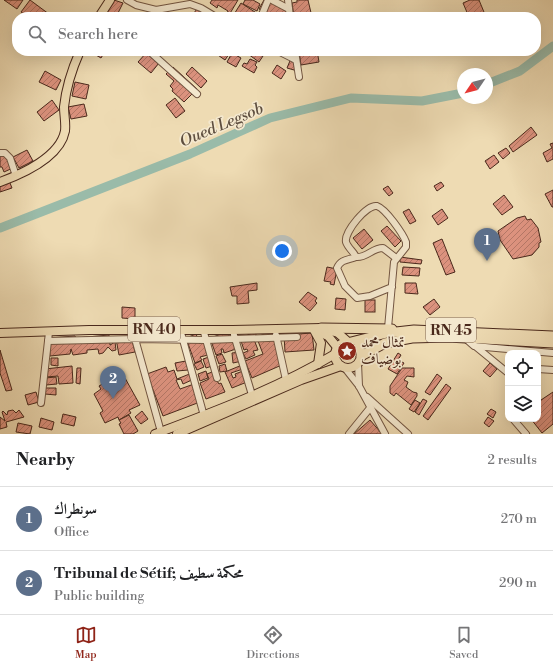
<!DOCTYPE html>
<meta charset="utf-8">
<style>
body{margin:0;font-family:"Libre Bodoni",Amiri,serif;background:#f2f2f2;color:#202124}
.controls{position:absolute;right:12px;bottom:12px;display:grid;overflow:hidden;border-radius:8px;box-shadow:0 4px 16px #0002}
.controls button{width:36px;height:36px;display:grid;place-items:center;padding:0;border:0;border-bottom:1px solid #e0e0e0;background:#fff;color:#202124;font:20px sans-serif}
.compass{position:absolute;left:457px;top:68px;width:36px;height:36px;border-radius:50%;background:#fff;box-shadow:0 4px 16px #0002;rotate:235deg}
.you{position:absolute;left:282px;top:251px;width:14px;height:14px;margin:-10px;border:3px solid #fff;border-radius:50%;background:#1a73e8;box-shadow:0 0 0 6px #1a73e833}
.badge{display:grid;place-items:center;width:26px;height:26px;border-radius:50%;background:#8f2418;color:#fff;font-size:13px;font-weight:700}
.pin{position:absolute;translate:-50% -33px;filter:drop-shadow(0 1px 2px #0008)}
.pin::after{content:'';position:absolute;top:21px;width:14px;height:12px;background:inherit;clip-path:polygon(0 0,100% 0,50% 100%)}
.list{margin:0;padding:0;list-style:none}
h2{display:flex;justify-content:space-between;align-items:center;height:52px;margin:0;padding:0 16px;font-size:17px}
h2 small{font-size:13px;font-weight:400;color:#757577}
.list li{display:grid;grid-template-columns:26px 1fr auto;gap:12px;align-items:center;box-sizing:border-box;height:64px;padding:0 16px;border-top:1px solid #e0e0e0}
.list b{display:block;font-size:15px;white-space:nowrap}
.list p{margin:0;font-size:13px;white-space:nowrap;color:#757577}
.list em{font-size:13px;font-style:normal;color:#757577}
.icon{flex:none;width:22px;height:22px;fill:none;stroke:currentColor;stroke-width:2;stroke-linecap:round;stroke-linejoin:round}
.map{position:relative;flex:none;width:553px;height:434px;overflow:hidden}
.search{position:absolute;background:#fff;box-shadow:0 4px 16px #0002;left:12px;right:12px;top:12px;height:44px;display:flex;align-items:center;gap:10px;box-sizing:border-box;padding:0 14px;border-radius:16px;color:#757577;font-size:15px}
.sheet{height:180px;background:#fff}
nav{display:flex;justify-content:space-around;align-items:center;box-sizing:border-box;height:56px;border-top:1px solid #e0e0e0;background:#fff;font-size:11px;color:#757577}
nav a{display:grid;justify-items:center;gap:2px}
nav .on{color:#8f2418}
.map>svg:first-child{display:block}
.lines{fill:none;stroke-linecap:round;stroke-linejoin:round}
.river{stroke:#9abba9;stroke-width:9}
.building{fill:url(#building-hatch);stroke:#4a291c}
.minor-casing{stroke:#735642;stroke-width:8}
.major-casing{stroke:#4a291c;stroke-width:10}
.highway-casing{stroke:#4a291c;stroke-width:11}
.minor{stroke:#f4e8ce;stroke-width:6}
.major{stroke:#eedbb3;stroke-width:8}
.highway{stroke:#eedbb3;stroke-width:9}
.labels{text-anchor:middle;stroke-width:3.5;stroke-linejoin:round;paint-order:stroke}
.shield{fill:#f4e8ce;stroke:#7d6251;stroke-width:1}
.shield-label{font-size:14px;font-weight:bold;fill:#4a291c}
.poi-label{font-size:15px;fill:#4a291c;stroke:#f4e8ce;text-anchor:start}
.water-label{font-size:16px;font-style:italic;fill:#5e4e3f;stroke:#f4e8ce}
</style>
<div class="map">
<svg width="553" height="434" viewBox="0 0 553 434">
<defs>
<pattern id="building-hatch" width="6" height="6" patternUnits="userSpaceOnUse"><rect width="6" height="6" fill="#dc927e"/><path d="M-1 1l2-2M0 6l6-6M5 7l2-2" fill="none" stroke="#b47766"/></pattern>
</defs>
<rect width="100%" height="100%" fill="#eedbb3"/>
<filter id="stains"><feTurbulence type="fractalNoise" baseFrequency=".005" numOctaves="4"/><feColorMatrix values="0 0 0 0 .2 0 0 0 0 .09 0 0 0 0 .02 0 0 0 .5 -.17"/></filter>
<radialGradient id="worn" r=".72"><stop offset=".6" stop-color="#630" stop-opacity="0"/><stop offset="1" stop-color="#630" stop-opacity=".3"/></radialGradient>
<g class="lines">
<g class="river">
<polyline points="487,84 520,71 553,46"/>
<polyline points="0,228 190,154 270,118 351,98 422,101 463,93"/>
</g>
</g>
<g class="building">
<polygon points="4,0 23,0 17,9"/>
<polygon points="30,0 53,17 28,17 21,12"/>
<polygon points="114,0 123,3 116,17 106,14"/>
<polygon points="212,0 238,0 229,15 227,13 228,11 218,5 217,8 210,3"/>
<polygon points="245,0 253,0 260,4 257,11 243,4"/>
<polygon points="264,0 279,0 284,7 289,8 286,12 290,17 273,17 259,9"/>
<polygon points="297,0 308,0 312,17 294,17 292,3 297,2"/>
<polygon points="470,0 479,0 486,17 469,17 463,3"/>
<polygon points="241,3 258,14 256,17 233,16"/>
<polygon points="199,6 207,14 205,17 197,17 198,16 194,13"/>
<polygon points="89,51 103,51 104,53 101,58"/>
<polygon points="216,51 231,51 225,60 215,53"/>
<polygon points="250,51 263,51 261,55 263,56 259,62 248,54"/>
<polygon points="299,51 314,51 318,56 319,62 301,65"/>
<polygon points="147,52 159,63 151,73 138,62"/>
<polygon points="232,53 241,58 236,67 227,62"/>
<polygon points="292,56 299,59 294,70 287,68"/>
<polygon points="250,59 257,62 255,65 257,67 254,73 242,66 244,63 247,64"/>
<polygon points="277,65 286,71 281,79 272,73"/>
<polygon points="173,67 197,89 184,102 172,91 173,89 170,86 174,81 166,74"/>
<polygon points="192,67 207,81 201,88 186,74"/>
<polygon points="45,71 61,80 56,90 39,82"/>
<polygon points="75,82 89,85 86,99 72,96"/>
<polygon points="175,98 185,111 176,118 166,105"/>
<polygon points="52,100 59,110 44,121 37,112"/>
<polygon points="84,104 87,116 71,119 68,107"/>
<polygon points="531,127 537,135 513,152 509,146"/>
<polygon points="553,143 553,159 547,162 543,153 552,148 550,144"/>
<polygon points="506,148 510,153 503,159 498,153"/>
<polygon points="27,150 33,161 19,168 13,157"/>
<polygon points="2,152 15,167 4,172 2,167 0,167 0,153"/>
<polygon points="494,155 499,162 490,169 485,161"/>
<polygon points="8,178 12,188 0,192 0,181"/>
<polygon points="441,182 444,186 437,191 434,186"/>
<polygon points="388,186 393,193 389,196 383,189"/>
<polygon points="553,190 553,207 552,207 545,194"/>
<polygon points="504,195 513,207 502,215 493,204"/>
<polygon points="409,209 416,221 410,224 403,212"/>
<polygon points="442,209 448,218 438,225 432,216"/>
<polygon points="525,216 527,220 531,219 538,228 541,242 539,243 539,247 532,255 513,259 500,240 498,231 517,218"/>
<polygon points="387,226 401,241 395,247 381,231"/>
<polygon points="364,229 373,240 362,249 353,238"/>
<polygon points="442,239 455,272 446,275 433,243"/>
<polygon points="400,257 422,260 421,264 400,262"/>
<polygon points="327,267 337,269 334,285 330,284 331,282 324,281"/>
<polygon points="403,267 420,268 419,276 402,275"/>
<polygon points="257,283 257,290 248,291 249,303 237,304 237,296 232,296 230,287"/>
<polygon points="405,283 416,283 418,294 405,293"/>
<polygon points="308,292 317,298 315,301 317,303 310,311 299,302"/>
<polygon points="336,298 346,299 345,310 335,309"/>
<polygon points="434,299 440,307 430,315 423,307"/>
<rect x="365" y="300" width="10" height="12"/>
<polygon points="122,307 135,308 135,319 122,318"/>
<polygon points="274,330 284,364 252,378 245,361 263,354 258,341 255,342 258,350 253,351 255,355 246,359 243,353 248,351 247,349 244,350 240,338 255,332 257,337"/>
<polygon points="227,332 228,335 234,334 236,349 224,353 223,349 221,349 222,353 216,355 210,338"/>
<polygon points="312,333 314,350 285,352 284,335"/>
<polygon points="196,334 200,344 199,338 202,337 212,354 200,357 202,360 195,363 186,338"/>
<polygon points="109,335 110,345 115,342 116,350 112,351 108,347 103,353 99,354 98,349 87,350 87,353 73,355 71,349 70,354 50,356 49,338 75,336 76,338"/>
<polygon points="131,336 135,352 119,355 116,339"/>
<polygon points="0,350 12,390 6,391 0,373"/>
<polygon points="240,352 242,361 233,363 232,353"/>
<polygon points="398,353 401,355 398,360 404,363 397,374 388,369"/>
<polygon points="222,354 226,362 219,364 216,356"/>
<polygon points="209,357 212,366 206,368 203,359"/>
<polygon points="51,358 58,358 58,366 51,365"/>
<polygon points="186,361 188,370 177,371 175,363"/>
<polygon points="201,361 204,367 197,370 194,364"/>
<polygon points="490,363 497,369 490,377 483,371"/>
<polygon points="225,364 227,371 220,372 219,366"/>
<polygon points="242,365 243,369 231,373 233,378 236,377 235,374 243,371 247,382 232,388 225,372"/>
<polygon points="72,366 73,383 59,384 58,376 46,377 45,369"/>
<polygon points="166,367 168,372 174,370 177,379 192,373 194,379 183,384 181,379 176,380 180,389 194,384 200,402 163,416 147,374"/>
<polygon points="77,368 81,368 80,384 76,383"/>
<polygon points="402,368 414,368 414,377 407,376 404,380 408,382 406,387 413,392 417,393 417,396 411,405 396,393 394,396 390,393 390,386"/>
<polygon points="206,371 208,378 200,381 198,374"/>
<polygon points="212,372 219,384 221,383 225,392 206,399 200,383 209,379 207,374"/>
<polygon points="437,374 442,378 430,395 425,392"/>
<polygon points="118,375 121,380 125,378 140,405 129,410 131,413 119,420 118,417 105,423 100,413 103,411 94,394 101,389 99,386"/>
<polygon points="56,377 57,384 46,385 45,378"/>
<polygon points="446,384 451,388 428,420 423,416"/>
<polygon points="45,388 56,388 56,395 45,394"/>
<polygon points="36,392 39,402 28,405 25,395"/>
<polygon points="553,392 553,424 542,433 531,419 538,419 538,402"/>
<polygon points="423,399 427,401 419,415 415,412"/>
<polygon points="415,400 420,403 414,412 409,409"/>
<polygon points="491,409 496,412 493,418 487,414"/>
<polygon points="13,410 16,413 19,410 24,417 6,422 7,427 0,429 0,417 5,421 2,412 3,411 7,415 8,411"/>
<polygon points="142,411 148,419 141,424 135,417"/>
<polygon points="63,414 76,417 74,426 61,423"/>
<polygon points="129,415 138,431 133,434 124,434 119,424 121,423 119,420"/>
<polygon points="488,417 494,421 489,427 484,423"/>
<polygon points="41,418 54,422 52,430 39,427"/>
<polygon points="370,420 382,434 354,434"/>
<polygon points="18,423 32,426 30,434 16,432"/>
</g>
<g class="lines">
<g class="minor-casing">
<g id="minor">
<polyline points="127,0 136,5 156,10 190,4 201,8 216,17"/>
<polyline points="272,0 289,9"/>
<polyline points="288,0 290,17"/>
<polyline points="261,17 268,0"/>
<polyline points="149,51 197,94"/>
<polyline points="278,51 296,60"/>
<polyline points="295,51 299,77"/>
<polyline points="0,153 5,153 10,158 16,176"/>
<path d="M356,257C367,258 372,248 383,248L396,258"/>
<path d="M388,328L394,262L406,247V242C403,234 386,209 377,206C367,204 344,232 346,242C348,248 354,252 356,257C348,260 341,259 337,268L345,286L357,298L370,296L392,287"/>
<polyline points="180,329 204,416"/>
<polyline points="203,329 217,378"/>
<polyline points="49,332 48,341 135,339 206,340 297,337"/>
<polyline points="134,335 161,432"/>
<polyline points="234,335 252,395"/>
<polyline points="276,335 286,380"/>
<polyline points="466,339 474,346 553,353"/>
<polyline points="475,346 508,373"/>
<polyline points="358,363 359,386"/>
<polyline points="344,367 359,386 385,434"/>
<polyline points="538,369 553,370"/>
<polyline points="367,397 408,434"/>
<polyline points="41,403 48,341"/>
<polyline points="513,419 526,434"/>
<polyline points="349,434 370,408"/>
</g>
</g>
<g class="major-casing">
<g id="major">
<polyline points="99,17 110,0"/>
<path d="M0,182C22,174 60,157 65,131C66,123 64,115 64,107C66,87 72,69 80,51"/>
<polyline points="314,330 321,343 318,364"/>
<polyline points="317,331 328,336 337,347"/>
<polyline points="0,333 89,330 233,330 321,328 338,333 347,341"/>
<circle cx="348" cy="355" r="13"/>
<path d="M155,434C216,411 278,388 335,354"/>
<polyline points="177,434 301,380 341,366"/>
</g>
</g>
<g class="highway-casing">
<g id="highway">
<polyline points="321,328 392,329"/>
<polyline points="351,342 387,333 414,330 553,336"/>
<polyline points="361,356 385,343 412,338 448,337 553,343"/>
</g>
</g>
<use href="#minor" class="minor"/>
<use href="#major" class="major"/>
<use href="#highway" class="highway"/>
</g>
<defs>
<g id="sight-disc" transform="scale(1)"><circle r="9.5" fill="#8f2418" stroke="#f4e8ce"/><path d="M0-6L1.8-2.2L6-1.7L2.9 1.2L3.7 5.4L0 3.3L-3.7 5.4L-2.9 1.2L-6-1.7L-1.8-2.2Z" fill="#fff"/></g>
</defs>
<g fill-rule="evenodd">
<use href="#sight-disc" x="347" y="351"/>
</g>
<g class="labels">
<g class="shield">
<rect x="128" y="317" width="52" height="24" rx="3"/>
<rect x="426" y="318" width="50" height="24" rx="3"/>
</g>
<g class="shield-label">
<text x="154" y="334">RN 40</text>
<text x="451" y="335">RN 45</text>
</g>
<g class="poi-label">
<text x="361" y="347">تمثال محمد<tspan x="361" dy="17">بوضياف</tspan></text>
</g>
<g class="water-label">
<text transform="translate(221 124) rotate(-23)" y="6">Oued Legsob</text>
</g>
</g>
<rect width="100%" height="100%" filter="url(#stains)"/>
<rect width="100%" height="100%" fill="url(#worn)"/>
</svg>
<div class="controls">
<button><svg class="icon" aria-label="locate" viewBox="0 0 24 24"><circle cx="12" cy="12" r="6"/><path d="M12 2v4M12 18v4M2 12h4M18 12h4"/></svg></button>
<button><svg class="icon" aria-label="layers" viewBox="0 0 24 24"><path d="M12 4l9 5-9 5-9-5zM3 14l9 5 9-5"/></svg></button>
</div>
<svg class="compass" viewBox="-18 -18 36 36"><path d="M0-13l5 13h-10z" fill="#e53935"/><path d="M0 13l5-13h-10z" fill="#757577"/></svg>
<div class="you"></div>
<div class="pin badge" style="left:487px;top:261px;background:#5c6f8a">1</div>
<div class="pin badge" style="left:113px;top:399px;background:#5c6f8a">2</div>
<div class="search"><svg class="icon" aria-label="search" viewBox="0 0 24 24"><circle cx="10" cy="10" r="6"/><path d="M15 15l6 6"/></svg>Search here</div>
</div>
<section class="sheet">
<h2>Nearby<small>2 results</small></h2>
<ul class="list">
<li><span class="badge" style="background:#5c6f8a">1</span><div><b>سونطراك</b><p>Office</p></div><em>270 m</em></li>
<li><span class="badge" style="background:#5c6f8a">2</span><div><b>Tribunal de Sétif; محكمة سطيف</b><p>Public building</p></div><em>290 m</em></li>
</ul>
</section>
<nav>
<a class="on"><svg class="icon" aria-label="map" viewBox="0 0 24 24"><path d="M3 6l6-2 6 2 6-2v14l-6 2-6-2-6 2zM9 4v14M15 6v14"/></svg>Map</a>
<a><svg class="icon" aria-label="directions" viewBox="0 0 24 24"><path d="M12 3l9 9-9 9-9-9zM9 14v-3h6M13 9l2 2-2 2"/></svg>Directions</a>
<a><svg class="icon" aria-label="saved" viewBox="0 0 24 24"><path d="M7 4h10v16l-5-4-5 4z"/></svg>Saved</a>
</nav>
